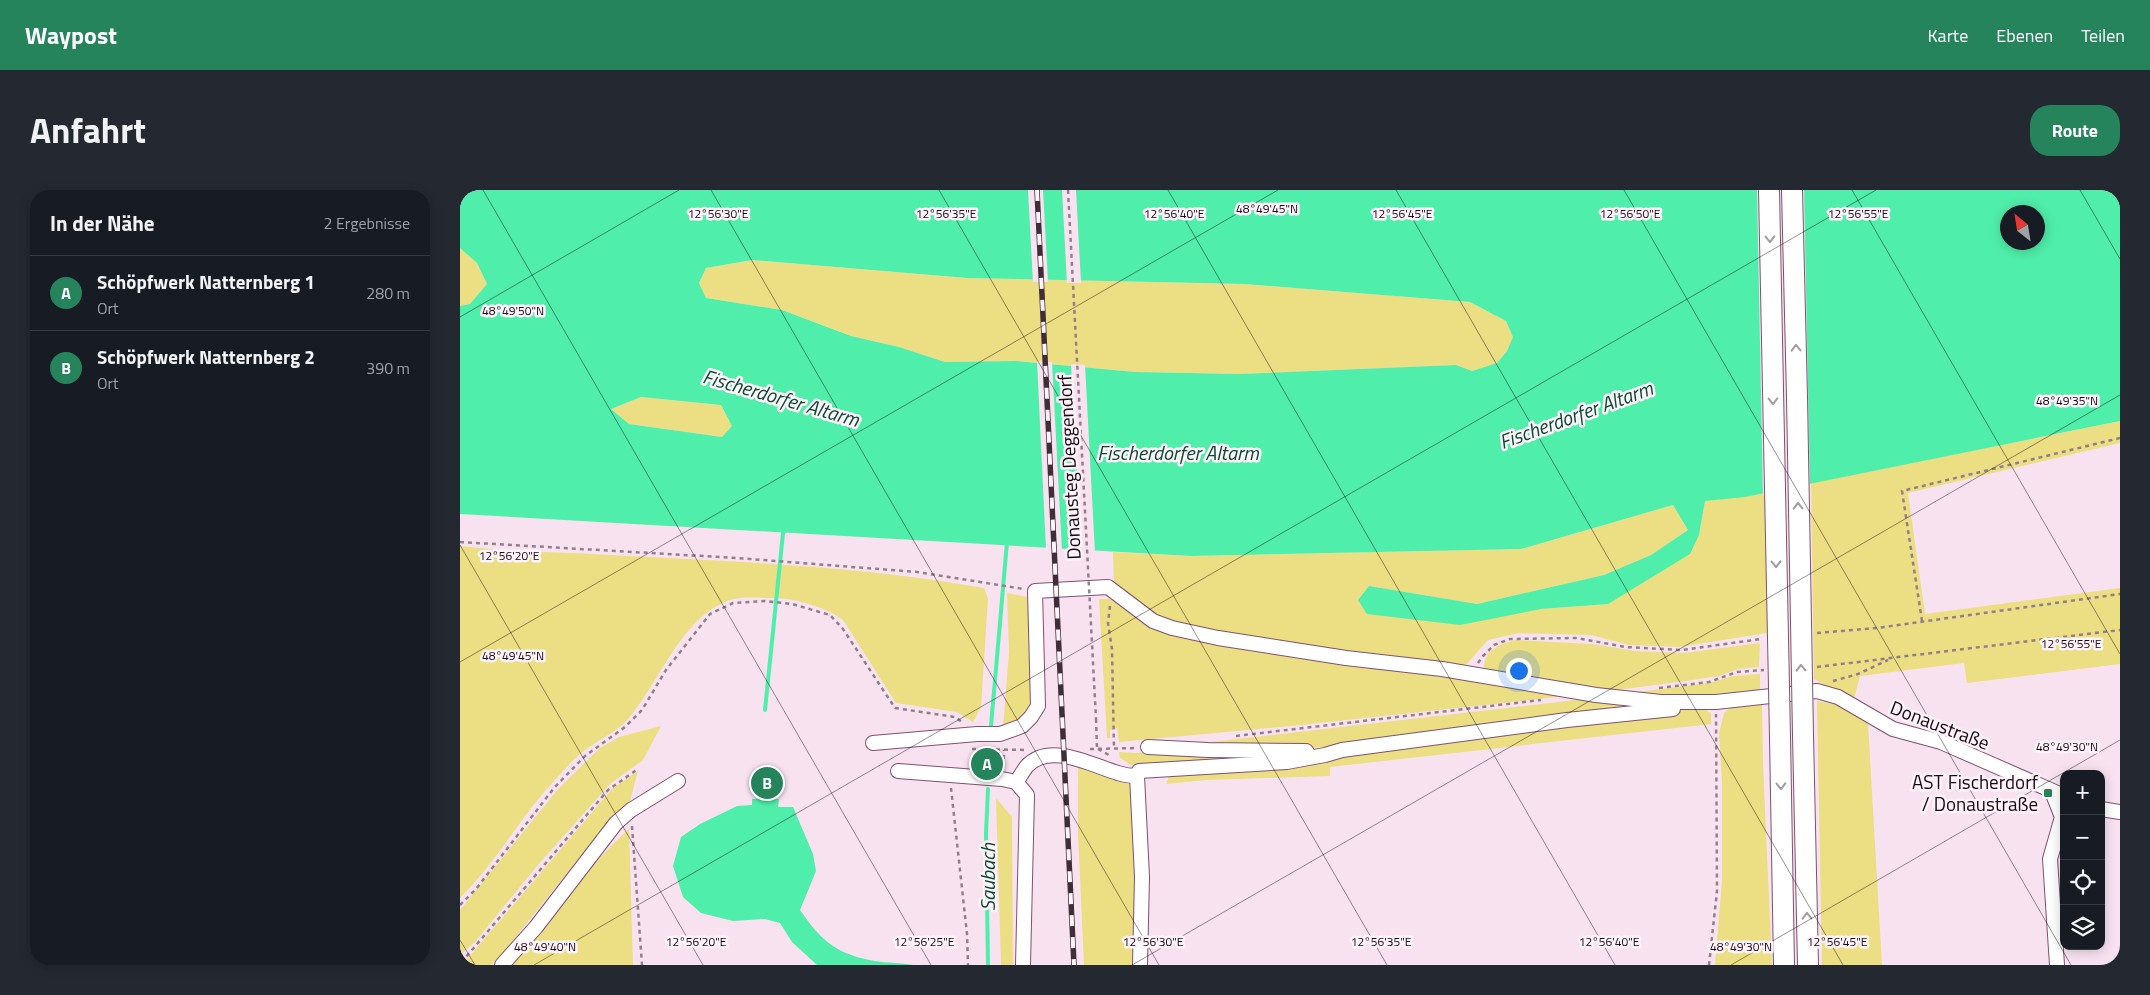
<!DOCTYPE html>
<html lang="de">
<meta charset="utf-8">
<style>
body{margin:0;font-family:"Titillium Web",sans-serif;background:#242831;color:#f1f3f6}
.controls{position:absolute;right:15px;bottom:15px;display:grid;overflow:hidden;border-radius:10px;box-shadow:0 2px 12px #0003}
.controls button{width:45px;height:45px;display:grid;place-items:center;padding:0;border:0;border-bottom:1px solid #363941;background:#171b24;color:#f1f3f6;font:25px sans-serif}
.compass{position:absolute;left:1540px;top:15px;width:45px;height:45px;border-radius:50%;background:#171b24;box-shadow:0 2px 12px #0003;rotate:330deg}
.you{position:absolute;left:1058px;top:480px;width:18px;height:18px;margin:-12px;border:4px solid #fff;border-radius:50%;background:#1a73e8;box-shadow:0 0 0 8px #1a73e833}
.badge{display:grid;place-items:center;width:32px;height:32px;border-radius:50%;background:#25845c;color:#fff;font-size:16px;font-weight:700}
.pin{position:absolute;translate:-50% -50%;border:2px solid #fff;box-shadow:0 1px 5px #0006}
.list{margin:0;padding:0;list-style:none}
h2{display:flex;justify-content:space-between;align-items:center;height:65px;margin:0;padding:0 20px;font-size:21px}
h2 small{font-size:16px;font-weight:400;color:#9ea1a6}
.list li{display:grid;grid-template-columns:32px 1fr auto;gap:15px;align-items:center;box-sizing:border-box;height:75px;padding:0 20px;border-top:1px solid #363941}
.list b{display:block;font-size:19px;white-space:nowrap}
.list p{margin:0;font-size:16px;white-space:nowrap;color:#9ea1a6}
.list em{font-size:16px;font-style:normal;color:#9ea1a6}
.icon{flex:none;width:28px;height:28px;fill:none;stroke:currentColor;stroke-width:2;stroke-linecap:round;stroke-linejoin:round}
.map{position:relative;flex:none;width:1660px;height:775px;overflow:hidden;border-radius:20px}
header{display:flex;align-items:center;gap:30px;box-sizing:border-box;height:70px;padding:0 25px;background:#25845c;color:#fff}
header strong{font-size:24px}
nav{display:flex;gap:28px;margin-inline-start:auto;font-size:18px}
.intro{display:flex;align-items:center;justify-content:space-between;box-sizing:border-box;height:120px;padding:0 30px}
h1{margin:0;font-size:35px}
.button{padding:12px 22px;border-radius:20px;background:#25845c;color:#fff;font-size:18px;font-weight:700}
main{display:flex;gap:30px;padding:0 30px}
aside{flex:1;background:#171b24;border-radius:20px;box-shadow:0 2px 12px #0003}
.map>svg:first-child{display:block}
.green{fill:#ecde83}
.water{fill:#4feeaa;fill-rule:evenodd}
.pier{fill:#f9e2f0}
.lines{fill:none;stroke-linecap:round;stroke-linejoin:round}
.stream{stroke:#4feeaa;stroke-width:4}
.minor-casing{stroke:#7f506f;stroke-width:16}
.highway-casing{stroke:#7f506f;stroke-width:22}
.path{stroke:#937f8b;stroke-width:2.5;stroke-dasharray:4 4;stroke-linecap:butt}
.minor{stroke:#fff;stroke-width:14}
.highway{stroke:#fff;stroke-width:20}
.rail-casing{stroke:#3f2d38;stroke-width:5.5}
.rail{stroke:#fff3fa;stroke-width:4;stroke-dasharray:11;stroke-linecap:butt}
.highway-bridge-casing{stroke:#7f506f;stroke-width:22;stroke-linecap:butt}
.path-bridge{stroke:#937f8b;stroke-width:2.5;stroke-dasharray:4 4;stroke-linecap:butt}
.highway-bridge{stroke:#fff;stroke-width:20}
.oneway{stroke:#a39ca0}
.ticks{fill:none;stroke:#180712;stroke-width:1;stroke-opacity:0.45}
.poi-dot{fill:#25845c;stroke:#fff3fa;stroke-width:2}
.labels{text-anchor:middle;stroke-width:5;stroke-linejoin:round;paint-order:stroke}
.street-label{font-size:19px;fill:#180712;stroke:#fff3fa}
.poi-label{font-size:19px;fill:#180712;stroke:#fff3fa;text-anchor:end}
.water-label{font-size:20px;font-style:italic;fill:#074b31;stroke:#fff3fa}
.ticks-label{font-size:12px;text-anchor:middle;fill:#180712;stroke:#fff3fa;stroke-width:5;stroke-linejoin:round;paint-order:stroke}
</style>
<header>
<strong>Waypost</strong>
<nav><a>Karte</a><a>Ebenen</a><a>Teilen</a></nav>
</header>
<div class="intro"><h1>Anfahrt</h1><a class="button">Route</a></div>
<main>
<aside>
<h2>In der Nähe<small>2 Ergebnisse</small></h2>
<ul class="list">
<li><span class="badge">A</span><div><b>Schöpfwerk Natternberg 1</b><p>Ort</p></div><em>280 m</em></li>
<li><span class="badge">B</span><div><b>Schöpfwerk Natternberg 2</b><p>Ort</p></div><em>390 m</em></li>
</ul>
</aside>
<div class="map">
<svg width="1660" height="775" viewBox="0 0 1660 775">
<rect width="100%" height="100%" fill="#f9e2f0"/>
<g class="green">
<polygon points="0,58 17,73 27,94 10,114 0,116"/>
<polygon points="292,70 507,88 785,94 1010,112 1046,131 1054,147 1047,161 1037,173 1012,181 996,175 779,184 675,182 556,171 485,172 439,157 391,146 322,120 246,108 239,93 246,78"/>
<polygon points="181,207 261,215 272,236 262,247 169,234 151,219"/>
<polygon points="1660,231 1660,253 1448,303 1465,424 1660,398 1660,474 1507,493 1504,473 1400,486 1394,509 1391,510 1354,489 1351,293"/>
<polygon points="1307,303 1307,443 1219,457 1169,455 1131,445 1059,443 1028,450 1005,476 851,460 725,440 692,425 654,394 653,362 731,366 1061,359 1213,315 1228,340 1191,365 1144,385 1017,414 909,396 898,410 1081,419 1148,414 1239,345 1245,311"/>
<path d="M0,356C44,361 88,362 132,364C262,371 395,375 524,398L528,409L521,517L513,532L497,522L436,513L383,430C368,418 332,407 312,408C298,408 283,406 270,410C221,427 200,492 168,529C158,541 140,549 128,558C112,569 98,587 85,601C55,636 33,676 0,708Z"/>
<polygon points="547,403 567,407 574,449 575,511 563,530 543,539 549,462"/>
<polygon points="639,409 649,409 702,440 1101,504 1097,507 831,536 659,552 657,538 650,540 650,548 647,548"/>
<path d="M1055,450L1132,454L1175,461L1224,463L1300,453L1299,477L1278,479L1259,486L1226,491L1149,501L1032,485L1024,477C1025,459 1039,455 1055,450Z"/>
<polygon points="1300,484 1300,500 1235,509 1170,503 1249,493 1273,486"/>
<polygon points="1124,509 1207,514 907,554 853,558 726,557 725,555"/>
<polygon points="1357,511 1380,515 1408,533 1422,775 1362,775"/>
<polygon points="1302,512 1303,574 1312,775 1255,775 1262,690 1262,593 1259,543 1264,523 1273,515"/>
<polygon points="1239,516 1251,523 1251,534 870,577 870,586 746,590 706,594 710,584 1209,524"/>
<polygon points="201,536 183,570 150,594 77,676 15,752 0,765 0,720 99,598 140,558 159,547"/>
<polygon points="659,562 675,563 838,564 676,578 660,568"/>
<polygon points="618,573 645,582 670,595 674,594 678,775 624,775 618,644"/>
<polygon points="178,581 170,611 156,622 38,769 31,775 0,775 9,767 152,599"/>
<polygon points="536,608 552,627 553,775 541,775"/>
<path d="M169,639L173,775H52C91,730 124,679 169,639Z"/>
</g>
<g class="water">
<path d="M0,0H1660V231L1285,307L1245,311L1239,345L1230,364L1148,414L1081,419L1000,435L907,424L898,410L909,396L1017,414L1144,385L1191,365L1228,340L1213,315L1061,359L731,366L0,324V116L10,114L27,94L17,73L0,58ZM1548,22H1578V52H1548ZM292,70L507,88L785,94L1010,112L1046,131L1053,147L1047,161L1037,173L1012,181L996,175L779,184L675,182L556,171L485,172L439,157L391,146L322,120L246,108L239,93L246,78ZM181,207L261,215L272,236L262,247L169,234L151,219Z"/>
<path d="M292,609H319L318,617H333L353,664L356,681L340,720C361,751 378,765 415,771C428,773 441,773 454,775H357L332,752L320,733L305,729L273,731L241,723L223,707L213,676L221,647L240,634L277,616L292,615Z"/>
</g>
<g class="pier">
<polygon points="568,0 583,0 588,92 573,92"/>
<polygon points="602,0 616,0 621,93 607,93"/>
<polygon points="1297,0 1344,0 1350,296 1303,306"/>
<polygon points="577,171 592,172 602,361 586,360"/>
<polygon points="611,174 625,175 635,363 621,362"/>
</g>
<g class="lines">
<g class="stream">
<polyline points="305,520 323,343 326,339"/>
<polyline points="531,536 547,352"/>
<polyline points="528,775 526,643 528,599"/>
</g>
<g class="minor-casing">
<g id="minor">
<polyline points="413,553 517,544 540,544 562,536 571,527 578,516 575,401 648,397 693,431 712,438 758,448 886,468 982,479 1136,505 1201,512 1256,512 1357,501 1378,507 1433,539 1481,552 1604,606"/>
<polyline points="688,557 748,560 846,561 848,564 844,568"/>
<polyline points="438,581 542,589 556,592 567,605 563,775"/>
<polyline points="677,586 682,687 680,775"/>
<path d="M556,592C560,587 563,581 567,576C590,551 633,576 658,583C664,585 671,586 677,586L679,581L827,572L865,565L882,560L1107,530L1213,519"/>
<polyline points="1592,602 1602,627 1590,669 1597,775"/>
<polyline points="1641,619 1660,622"/>
<polyline points="42,775 76,737 156,633 171,620 218,591"/>
</g>
</g>
<g class="highway-casing">
<g id="highway">
<polyline points="1332,0 1337,207"/>
<polyline points="1343,545 1348,775"/>
<polyline points="1320,547 1324,775"/>
</g>
</g>
<g class="path">
<polyline points="0,352 277,368 457,382 564,399"/>
<polyline points="650,416 648,433 652,459 654,559"/>
<polyline points="1462,431 1442,301 1660,248"/>
<polyline points="1357,443 1417,438 1660,404"/>
<polyline points="1018,473 1023,466 1034,455 1050,449 1117,448 1165,457 1222,460 1301,449"/>
<polyline points="1357,477 1660,440"/>
<polyline points="1373,491 1398,484 1428,470"/>
<polyline points="1199,498 1249,492 1277,482 1304,480"/>
<polyline points="636,529 637,558"/>
<polyline points="776,546 1081,510"/>
<polyline points="512,559 567,560"/>
<polyline points="630,559 677,558"/>
<polyline points="638,559 649,565"/>
<polyline points="543,577 544,560"/>
<polyline points="491,598 507,744 508,775"/>
<polyline points="172,636 182,775"/>
<polyline points="0,715 16,699 94,598 125,566 165,537 182,520 206,480 250,424 273,413 305,411 332,414 370,425 383,439 435,518 495,527 502,532"/>
<polyline points="0,771 6,767 148,600 178,579"/>
<polyline points="1249,775 1257,701 1256,524"/>
</g>
<use href="#minor" class="minor"/>
<use href="#highway" class="highway"/>
<g class="rail-casing">
<polyline id="rail" points="577,0 614,775"/>
</g>
<use href="#rail" class="rail"/>
<g class="highway-bridge-casing">
<g id="highway-bridge">
<polyline points="1309,0 1320,547"/>
<polyline points="1337,207 1343,545"/>
</g>
</g>
<polyline class="path-bridge" points="608,0 636,529"/>
<use href="#highway-bridge" class="highway-bridge"/>
</g>
<defs><path id="oneway-chevron" d="M-2-3.5L2.5 0L-2 3.5" fill="none" stroke-width="1.6" stroke-linecap="round" stroke-linejoin="round" transform="scale(1.25)"/></defs>
<g class="oneway">
<use href="#oneway-chevron" transform="translate(1310 49) rotate(89)"/>
<use href="#oneway-chevron" transform="translate(1336 158) rotate(-91)"/>
<use href="#oneway-chevron" transform="translate(1313 211) rotate(89)"/>
<use href="#oneway-chevron" transform="translate(1338 316) rotate(-91)"/>
<use href="#oneway-chevron" transform="translate(1316 374) rotate(89)"/>
<use href="#oneway-chevron" transform="translate(1341 478) rotate(-92)"/>
<use href="#oneway-chevron" transform="translate(1321 596) rotate(89)"/>
<use href="#oneway-chevron" transform="translate(1347 726) rotate(-91)"/>
</g>
<path class="ticks" d="M23,0L471,775M251,0L699,775M479,0L927,775M708,0L1155,775M936,0L1383,775M1164,0L1611,775M1392,0L1660,464M1620,0L1660,69M0,127L219,0M0,355L243,775M0,472L818,0M0,750L15,775M74,775L1416,0M672,775L1660,205M1271,775L1660,550"/>
<rect class="poi-dot" x="1583" y="598" width="10" height="10" rx="2.5"/>
<g class="labels">
<g class="street-label">
<text transform="translate(609 277) rotate(-93)" y="7">Donausteg Deggendorf</text>
<text transform="translate(1480 535) rotate(21)" y="7">Donaustraße</text>
</g>
<g class="poi-label">
<text x="1578" y="599">AST Fischerdorf<tspan x="1578" dy="22">/ Donaustraße</tspan></text>
</g>
<g class="water-label">
<text transform="translate(321 208) rotate(16)" y="7">Fischerdorfer Altarm</text>
<text transform="translate(1116 225) rotate(-20)" y="7">Fischerdorfer Altarm</text>
<text x="718" y="270">Fischerdorfer Altarm</text>
<text transform="translate(528 687) rotate(-90)" y="7">Saubach</text>
</g>
</g>
<g class="ticks-label">
<text x="807" y="23">48°49'45"N</text>
<text x="258" y="28">12°56'30"E</text>
<text x="486" y="28">12°56'35"E</text>
<text x="714" y="28">12°56'40"E</text>
<text x="942" y="28">12°56'45"E</text>
<text x="1170" y="28">12°56'50"E</text>
<text x="1398" y="28">12°56'55"E</text>
<text x="53" y="125">48°49'50"N</text>
<text x="1607" y="215">48°49'35"N</text>
<text x="49" y="370">12°56'20"E</text>
<text x="1611" y="458">12°56'55"E</text>
<text x="53" y="470">48°49'45"N</text>
<text x="1607" y="561">48°49'30"N</text>
<text x="236" y="756">12°56'20"E</text>
<text x="464" y="756">12°56'25"E</text>
<text x="693" y="756">12°56'30"E</text>
<text x="921" y="756">12°56'35"E</text>
<text x="1149" y="756">12°56'40"E</text>
<text x="1377" y="756">12°56'45"E</text>
<text x="85" y="761">48°49'40"N</text>
<text x="1281" y="761">48°49'30"N</text>
</g>
</svg>
<div class="controls">
<button>+</button>
<button>−</button>
<button><svg class="icon" aria-label="locate" viewBox="0 0 24 24"><circle cx="12" cy="12" r="6"/><path d="M12 2v4M12 18v4M2 12h4M18 12h4"/></svg></button>
<button><svg class="icon" aria-label="layers" viewBox="0 0 24 24"><path d="M12 4l9 5-9 5-9-5zM3 14l9 5 9-5"/></svg></button>
</div>
<svg class="compass" viewBox="-18 -18 36 36"><path d="M0-13l5 13h-10z" fill="#e53935"/><path d="M0 13l5-13h-10z" fill="#9ea1a6"/></svg>
<div class="you"></div>
<div class="pin badge" style="left:527px;top:574px">A</div>
<div class="pin badge" style="left:307px;top:593px">B</div>
</div>
</main>
